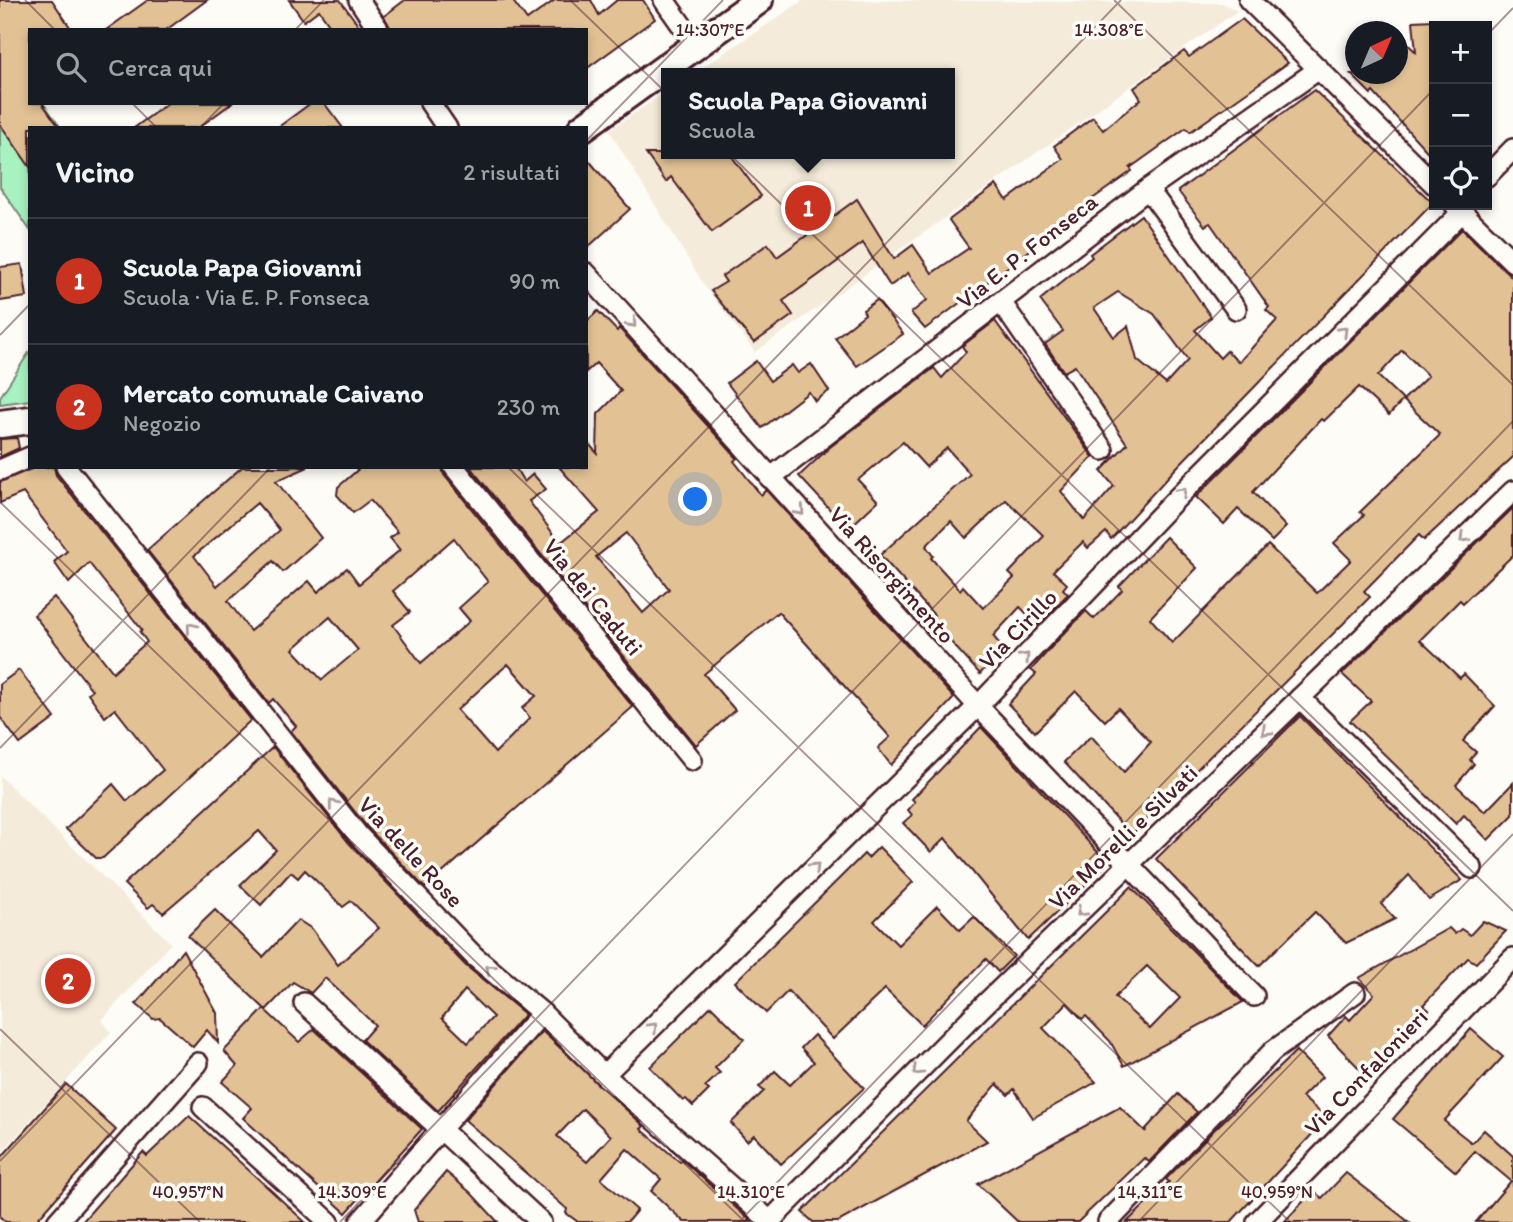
<!DOCTYPE html>
<html lang="it">
<meta charset="utf-8">
<style>
body{margin:0;font-family:Itim,sans-serif;background:#20242c;color:#f1f3f6}
.controls{position:absolute;right:21px;top:21px;display:grid;overflow:hidden;border-radius:0px;box-shadow:0 4px 10px #0003}
.controls button{width:63px;height:63px;display:grid;place-items:center;padding:0;border:0;border-bottom:2px solid #363941;background:#171b24;color:#f1f3f6;font:35px sans-serif}
.compass{position:absolute;left:1345px;top:21px;width:63px;height:63px;border-radius:50%;background:#171b24;box-shadow:0 4px 10px #0003;rotate:44deg}
.you{position:absolute;left:696px;top:500px;width:24px;height:24px;margin:-18px;border:5px solid #fff;border-radius:50%;background:#1a73e8;box-shadow:0 0 0 10px #1a73e833}
.badge{display:grid;place-items:center;width:46px;height:46px;border-radius:50%;background:#c8321e;color:#fff;font-size:23px;font-weight:700}
.pin{position:absolute;translate:-50% -50%;border:4px solid #fff;box-shadow:0 2px 7px #0006}
.popup{position:absolute;left:661px;top:68px;width:294px;height:91px;box-sizing:border-box;display:grid;place-content:center;border-radius:0px;background:#171b24;filter:drop-shadow(0 2px 5px #0005);font-size:23px;white-space:nowrap;color:#9ea1a6}
.popup b{font-size:26px;color:#f1f3f6}
.popup::after{content:'';position:absolute;left:50%;top:100%;margin-left:-14px;border:14px solid transparent;border-top-color:#171b24}
.list{margin:0;padding:0;list-style:none}
h2{display:flex;justify-content:space-between;align-items:center;height:91px;margin:0;padding:0 28px;font-size:30px}
h2 small{font-size:23px;font-weight:400;color:#9ea1a6}
.list li{display:grid;grid-template-columns:46px 1fr auto;gap:21px;align-items:center;box-sizing:border-box;height:126px;padding:0 28px;border-top:2px solid #363941}
.list b{display:block;font-size:26px;white-space:nowrap}
.list p{margin:0;font-size:23px;white-space:nowrap;color:#9ea1a6}
.list em{font-size:23px;font-style:normal;color:#9ea1a6}
.icon{flex:none;width:38px;height:38px;fill:none;stroke:currentColor;stroke-width:2;stroke-linecap:round;stroke-linejoin:round}
.map{position:relative;flex:none;width:1513px;height:1222px;overflow:hidden}
.search{position:absolute;background:#171b24;box-shadow:0 4px 10px #0003;left:28px;top:28px;width:560px;height:77px;display:flex;align-items:center;gap:18px;box-sizing:border-box;padding:0 24px;border-radius:0px;color:#9ea1a6;font-size:26px}
.panel{position:absolute;background:#171b24;box-shadow:0 4px 10px #0003;left:28px;top:126px;width:560px;height:343px;border-radius:0px}
.map>svg:first-child{display:block}
.built{fill:#f5ebda}
.green{fill:#a8f1c0;stroke:#798876;stroke-width:2}
.building{fill:#e2c295;stroke:#4a1f2b;stroke-width:2;fill-rule:evenodd}
.lines{fill:none;stroke-linecap:round;stroke-linejoin:round}
.street-casing{stroke:#4a1f2b;stroke-width:24}
.secondary-casing{stroke:#4a1f2b;stroke-width:32}
.street{stroke:#fdfcf7;stroke-width:19}
.secondary{stroke:#fdfcf7;stroke-width:26}
.oneway{stroke:#ac999b}
.ticks{fill:none;stroke:#4a1f2b;stroke-width:2;stroke-opacity:0.45}
.labels{text-anchor:middle;stroke-width:7;stroke-linejoin:round;paint-order:stroke}
.street-label{font-size:24px;fill:#4a1f2b;stroke:#fdfcf7}
.ticks-label{font-size:18px;text-anchor:middle;fill:#4a1f2b;stroke:#fdfcf7;stroke-width:7;stroke-linejoin:round;paint-order:stroke}
</style>
<div class="map">
<svg width="1513" height="1222" viewBox="0 0 1513 1222">
<rect width="100%" height="100%" fill="#fdfcf7"/>
<filter id="ink" filterUnits="userSpaceOnUse"><feTurbulence type="fractalNoise" baseFrequency=".0143" numOctaves="2"/><feDisplacementMap in="SourceGraphic" scale="14" xChannelSelector="R" yChannelSelector="G"/><feConvolveMatrix kernelMatrix="1 2 1 2 8 2 1 2 1" color-interpolation-filters="sRGB"/></filter>
<g filter="url(#ink)">
<g class="built">
<polygon points="804,0 1223,3 1237,11 755,352 704,285 609,130 666,92 666,154 950,154 950,73 694,73"/>
<polygon points="0,776 171,943 102,1020 111,1032 0,1154"/>
</g>
<g class="green">
<polygon points="0,42 30,103 43,103 61,128 30,128 30,230 0,187"/>
<polygon points="30,351 30,400 0,404 0,397"/>
</g>
<g class="building">
<polygon points="0,0 52,0 72,30 30,30 30,103 42,103 60,128 30,128 30,167 0,124"/>
<polygon points="148,0 207,0 166,30 106,30"/>
<polygon points="289,0 340,0 362,30 333,30 319,10 304,21"/>
<polygon points="405,0 512,0 527,20 555,0 591,0 599,15 617,0 643,0 655,19 586,69 586,30 391,30 384,16"/>
<polygon points="1242,19 1288,63 1190,132 1186,128 1130,168 1132,171 1047,231 1049,236 925,329 911,313 927,300 908,273 890,286 863,243 783,301 793,315 754,343 711,291 726,282 722,276 768,244 777,257 857,199 894,259 913,245 932,273 969,248 949,220 996,185 1007,200 1063,159 1054,146 1093,117 1103,130 1141,99 1134,88 1184,51 1189,57"/>
<polygon points="1434,20 1434,159 1373,92 1371,94 1351,74 1397,74 1397,34 1416,52 1413,21"/>
<path d="M1314,90L1433,203L1177,467L1111,539L1106,532L1088,548L1083,542L1053,571L1067,584L1063,589L1068,594L1038,625L1020,607L993,636L1003,648L980,674L929,618L934,615L880,555L970,474L947,448L926,467L903,442L858,480L878,501L848,529L799,476L830,447L934,368L942,378L966,352L962,346L995,321L1093,457L1061,491L1084,520L1114,486L1101,471L1127,444L1075,366L1064,372L1045,344L1063,331L1040,300L1092,257L1090,254L1141,215L1211,317L1195,330L1220,358L1227,351L1239,362L1277,320L1266,310L1269,307L1210,223L1205,226L1178,191ZM1118,292L1154,314L1188,360L1166,384L1137,360L1128,326L1114,337L1094,308ZM1006,500L1044,536L1009,573L1014,578L983,608L963,586L960,590L931,558L933,556L926,546L951,521L966,538Z"/>
<polygon points="168,103 232,103 198,128 134,128"/>
<polygon points="311,103 324,103 343,128 277,128"/>
<polygon points="646,154 730,154 761,196 712,232 671,177 666,182"/>
<polygon points="586,157 630,209 586,249"/>
<path d="M1462,229L1513,278V457L1424,540L1419,535L1364,591L1370,597L1131,835L1064,762L1091,736L1124,772L1151,742L1118,708L1105,721L1076,691L1035,732L1008,704L1036,674L1031,670L1056,642L1086,611L1094,619L1122,590L1119,586L1166,537L1197,568L1150,618L1172,643L1268,545L1317,593L1351,560L1334,543L1364,515L1360,512L1440,435L1403,400L1389,415L1359,387L1324,421L1321,419L1253,492L1286,527L1272,541L1238,509L1224,524L1196,497ZM1402,350L1428,376L1403,400L1378,376Z"/>
<polygon points="22,264 27,297 0,301 0,267"/>
<polygon points="877,300 903,334 857,366 835,338 865,314 863,310"/>
<path d="M598,311L617,331L619,328L737,458L734,461L761,495L766,490L954,698L891,765L878,748L890,737L778,612L704,674L735,710L696,745L470,467H515L524,482L533,474L546,489L529,501L560,543L599,512L559,467H586V441L597,453L598,414L621,391L596,363L586,372V322ZM626,533L669,589L643,613L596,557Z"/>
<polygon points="756,361 770,381 792,365 798,373 811,364 829,391 815,401 809,392 762,428 727,383"/>
<polygon points="17,438 19,448 0,457 0,439"/>
<polygon points="36,467 54,467 56,475 251,720 103,858 96,858 66,829 113,784 127,801 163,770 115,709 105,717 88,693 92,690 34,615 54,597 113,672 147,642 140,632 142,630 89,563 69,583 54,562 67,551 23,493 0,503 0,482"/>
<path d="M242,467H308L276,481L321,538L283,572L273,561L228,601L250,631L309,581L318,592L347,568L359,584L400,550L390,538L398,532L370,500L353,513L337,495L338,487L361,467H442L444,475L633,707L425,888L367,827L291,731L296,726L273,699L269,703L147,550ZM257,503L280,530L217,586L194,556ZM454,538L488,582L459,608L470,621L421,663L393,625L410,612L393,591ZM330,617L358,650L322,680L293,649ZM508,664L536,696L522,708L530,718L495,753L457,710Z"/>
<polygon points="1513,508 1513,555 1463,603 1460,600 1420,640 1460,678 1464,674 1495,706 1463,741 1476,752 1470,760 1474,764 1456,785 1485,812 1513,783 1513,815 1488,840 1464,815 1456,824 1350,721 1371,701 1342,674"/>
<polygon points="19,670 55,718 20,744 0,717 0,684"/>
<polygon points="1300,716 1462,880 1429,900 1409,875 1381,904 1395,919 1346,943 1315,912 1259,966 1156,859"/>
<polygon points="981,727 1108,863 1028,940 945,838 931,852 903,823 912,815 908,810 915,802 912,799"/>
<path d="M273,747L349,843L465,965L525,1014L438,1111L362,1040L375,1025L325,978L311,993L293,982L266,1010L188,936L215,910L263,957L298,920L312,929L338,965L379,928L351,901L343,907L305,870L298,878L291,872L261,905L240,885L276,850L259,831L163,913L153,904L148,908L124,884ZM465,990L493,1017L468,1043L442,1018Z"/>
<polygon points="879,847 913,882 874,921 898,945 937,906 960,930 974,917 1014,956 998,972 986,959 922,1025 885,989 833,1039 788,991 766,1013 735,982 864,854 868,858"/>
<path d="M1131,887L1243,1002L1124,1066L1110,1041L1086,1016L1082,1019L1067,1003L1043,1028L1096,1082L1033,1118L1014,1089L1008,1095L997,1084L966,1121L987,1141L838,1222H813L802,1212ZM1147,966L1180,998L1150,1029L1115,997Z"/>
<polygon points="1483,921 1506,931 1476,963 1468,958 1423,1005 1429,1010 1387,1056 1383,1051 1363,1072 1328,1036 1346,1016 1350,1020 1374,994 1359,978 1449,928 1455,934 1461,929 1470,935"/>
<polygon points="183,950 217,1013 218,1043 207,1030 193,1047 160,1018 153,1019 136,1004"/>
<polygon points="711,1006 744,1039 715,1068 720,1073 705,1087 709,1090 693,1106 686,1099 683,1101 650,1067"/>
<polygon points="264,1009 299,1042 314,1029 422,1129 346,1213 243,1118 252,1108 222,1082 237,1066 224,1051"/>
<polygon points="1471,1029 1503,1057 1444,1121 1472,1143 1484,1130 1513,1156 1513,1222 1476,1222 1511,1181 1475,1151 1456,1172 1393,1119"/>
<path d="M542,1031L644,1126L641,1129L680,1162L682,1160L752,1222H684L651,1191L661,1179L627,1149L601,1179L637,1210L627,1222H578L566,1213L567,1209L465,1120ZM583,1109L611,1136L587,1162L557,1136Z"/>
<polygon points="814,1035 864,1088 781,1164 754,1135 747,1141 731,1123 764,1091 759,1087 775,1071 790,1085 814,1062 801,1048"/>
<polygon points="1296,1051 1322,1077 1302,1097 1327,1118 1231,1222 1127,1222 1169,1182 1166,1179 1215,1129"/>
<polygon points="66,1084 116,1130 35,1222 6,1222 0,1217 0,1159"/>
<polygon points="1178,1094 1197,1112 1149,1162 1144,1158 1078,1222 1018,1222 978,1184 1120,1107 1146,1132 1145,1130"/>
<polygon points="189,1116 264,1184 305,1222 82,1222 143,1152 147,1156"/>
<polygon points="446,1172 471,1193 498,1222 418,1222 414,1210"/>
<polygon points="1346,1173 1409,1222 1284,1222 1313,1191 1322,1198"/>
</g>
<g class="lines">
<g class="street-casing">
<g id="street">
<polyline points="359,0 379,30"/>
<polyline points="664,0 695,44"/>
<polyline points="1249,0 1434,184"/>
<polyline points="430,103 447,128"/>
<polyline points="1487,176 1513,149"/>
<polyline points="1148,189 1236,309"/>
<polyline points="1455,205 1513,262"/>
<polyline points="586,273 978,706 1254,996"/>
<polyline points="1001,302 1103,450"/>
<polyline points="66,467 358,835 474,956 542,1013 604,1075 771,1222"/>
<polyline points="454,467 692,760"/>
<polyline points="0,470 30,457"/>
<polyline points="770,478 1148,189 1319,69"/>
<polyline points="1300,698 1472,868"/>
<polyline points="304,1003 541,1222"/>
<polyline points="604,1075 978,706 1173,502 1462,212"/>
<polyline points="203,1107 329,1222"/>
<polyline points="770,1221 979,1010 1513,491"/>
<polyline points="57,1222 198,1063"/>
<polyline points="360,1222 542,1013"/>
<polyline points="1108,1222 1273,1051 1355,993"/>
<polyline points="1257,1222 1513,958"/>
</g>
</g>
<g class="secondary-casing">
<g id="secondary">
<polyline points="582,128 759,0"/>
<polyline points="0,424 30,420"/>
</g>
</g>
<use href="#street" class="street"/>
<use href="#secondary" class="secondary"/>
</g>
<defs><path id="oneway-chevron" d="M-2-3.5L2.5 0L-2 3.5" fill="none" stroke-width="1.6" stroke-linecap="round" stroke-linejoin="round" transform="scale(1.75)"/></defs>
<g class="oneway">
<use href="#oneway-chevron" transform="translate(632 323) rotate(48)"/>
<use href="#oneway-chevron" transform="translate(1343 331) rotate(-45)"/>
<use href="#oneway-chevron" transform="translate(1182 492) rotate(-45)"/>
<use href="#oneway-chevron" transform="translate(800 511) rotate(48)"/>
<use href="#oneway-chevron" transform="translate(1464 538) rotate(136)"/>
<use href="#oneway-chevron" transform="translate(191 627) rotate(-129)"/>
<use href="#oneway-chevron" transform="translate(1025 657) rotate(-46)"/>
<use href="#oneway-chevron" transform="translate(1266 731) rotate(136)"/>
<use href="#oneway-chevron" transform="translate(333 804) rotate(-128)"/>
<use href="#oneway-chevron" transform="translate(815 867) rotate(-45)"/>
<use href="#oneway-chevron" transform="translate(1081 912) rotate(136)"/>
<use href="#oneway-chevron" transform="translate(490 969) rotate(-140)"/>
<use href="#oneway-chevron" transform="translate(653 1027) rotate(-45)"/>
<use href="#oneway-chevron" transform="translate(917 1071) rotate(135)"/>
</g>
</g>
<path class="ticks" d="M25,0L55,30M570,0L1513,911M1114,0L1513,385M295,30L324,0M1487,35L1513,8M132,103L157,128M200,128L224,103M586,141L723,0M0,335L30,304M508,467L1290,1222M0,502L745,1222M0,748L271,467M0,1029L200,1222M0,1161L1121,0M340,1222L1434,89M739,1222L1513,421M1138,1222L1513,834"/>
<g class="labels">
<g class="street-label">
<text transform="translate(1027 251) rotate(-38)" y="8">Via E. P. Fonseca</text>
<text transform="translate(892 575) rotate(48)" y="8">Via Risorgimento</text>
<text transform="translate(593 597) rotate(51)" y="8">Via dei Caduti</text>
<text transform="translate(1018 629) rotate(-46)" y="8">Via Cirillo</text>
<text transform="translate(1123 837) rotate(-44)" y="8">Via Morelli e Silvati</text>
<text transform="translate(411 852) rotate(47)" y="8">Via delle Rose</text>
<text transform="translate(1366 1072) rotate(-46)" y="8">Via Confalonieri</text>
</g>
</g>
<g class="ticks-label">
<text x="710" y="36">14.307°E</text>
<text x="1109" y="36">14.308°E</text>
<text x="352" y="1198">14.309°E</text>
<text x="751" y="1198">14.310°E</text>
<text x="1150" y="1198">14.311°E</text>
<text x="188" y="1198">40.957°N</text>
<text x="1277" y="1198">40.959°N</text>
</g>
</svg>
<div class="controls">
<button>+</button>
<button>−</button>
<button><svg class="icon" aria-label="locate" viewBox="0 0 24 24"><circle cx="12" cy="12" r="6"/><path d="M12 2v4M12 18v4M2 12h4M18 12h4"/></svg></button>
</div>
<svg class="compass" viewBox="-18 -18 36 36"><path d="M0-13l5 13h-10z" fill="#e53935"/><path d="M0 13l5-13h-10z" fill="#9ea1a6"/></svg>
<div class="you"></div>
<div class="pin badge" style="left:808px;top:208px">1</div>
<div class="popup"><b>Scuola Papa Giovanni</b>Scuola</div>
<div class="pin badge" style="left:68px;top:981px">2</div>
<div class="search"><svg class="icon" aria-label="search" viewBox="0 0 24 24"><circle cx="10" cy="10" r="6"/><path d="M15 15l6 6"/></svg>Cerca qui</div>
<section class="panel">
<h2>Vicino<small>2 risultati</small></h2>
<ul class="list">
<li><span class="badge">1</span><div><b>Scuola Papa Giovanni</b><p>Scuola · Via E. P. Fonseca</p></div><em>90 m</em></li>
<li><span class="badge">2</span><div><b>Mercato comunale Caivano</b><p>Negozio</p></div><em>230 m</em></li>
</ul>
</section>
</div>
